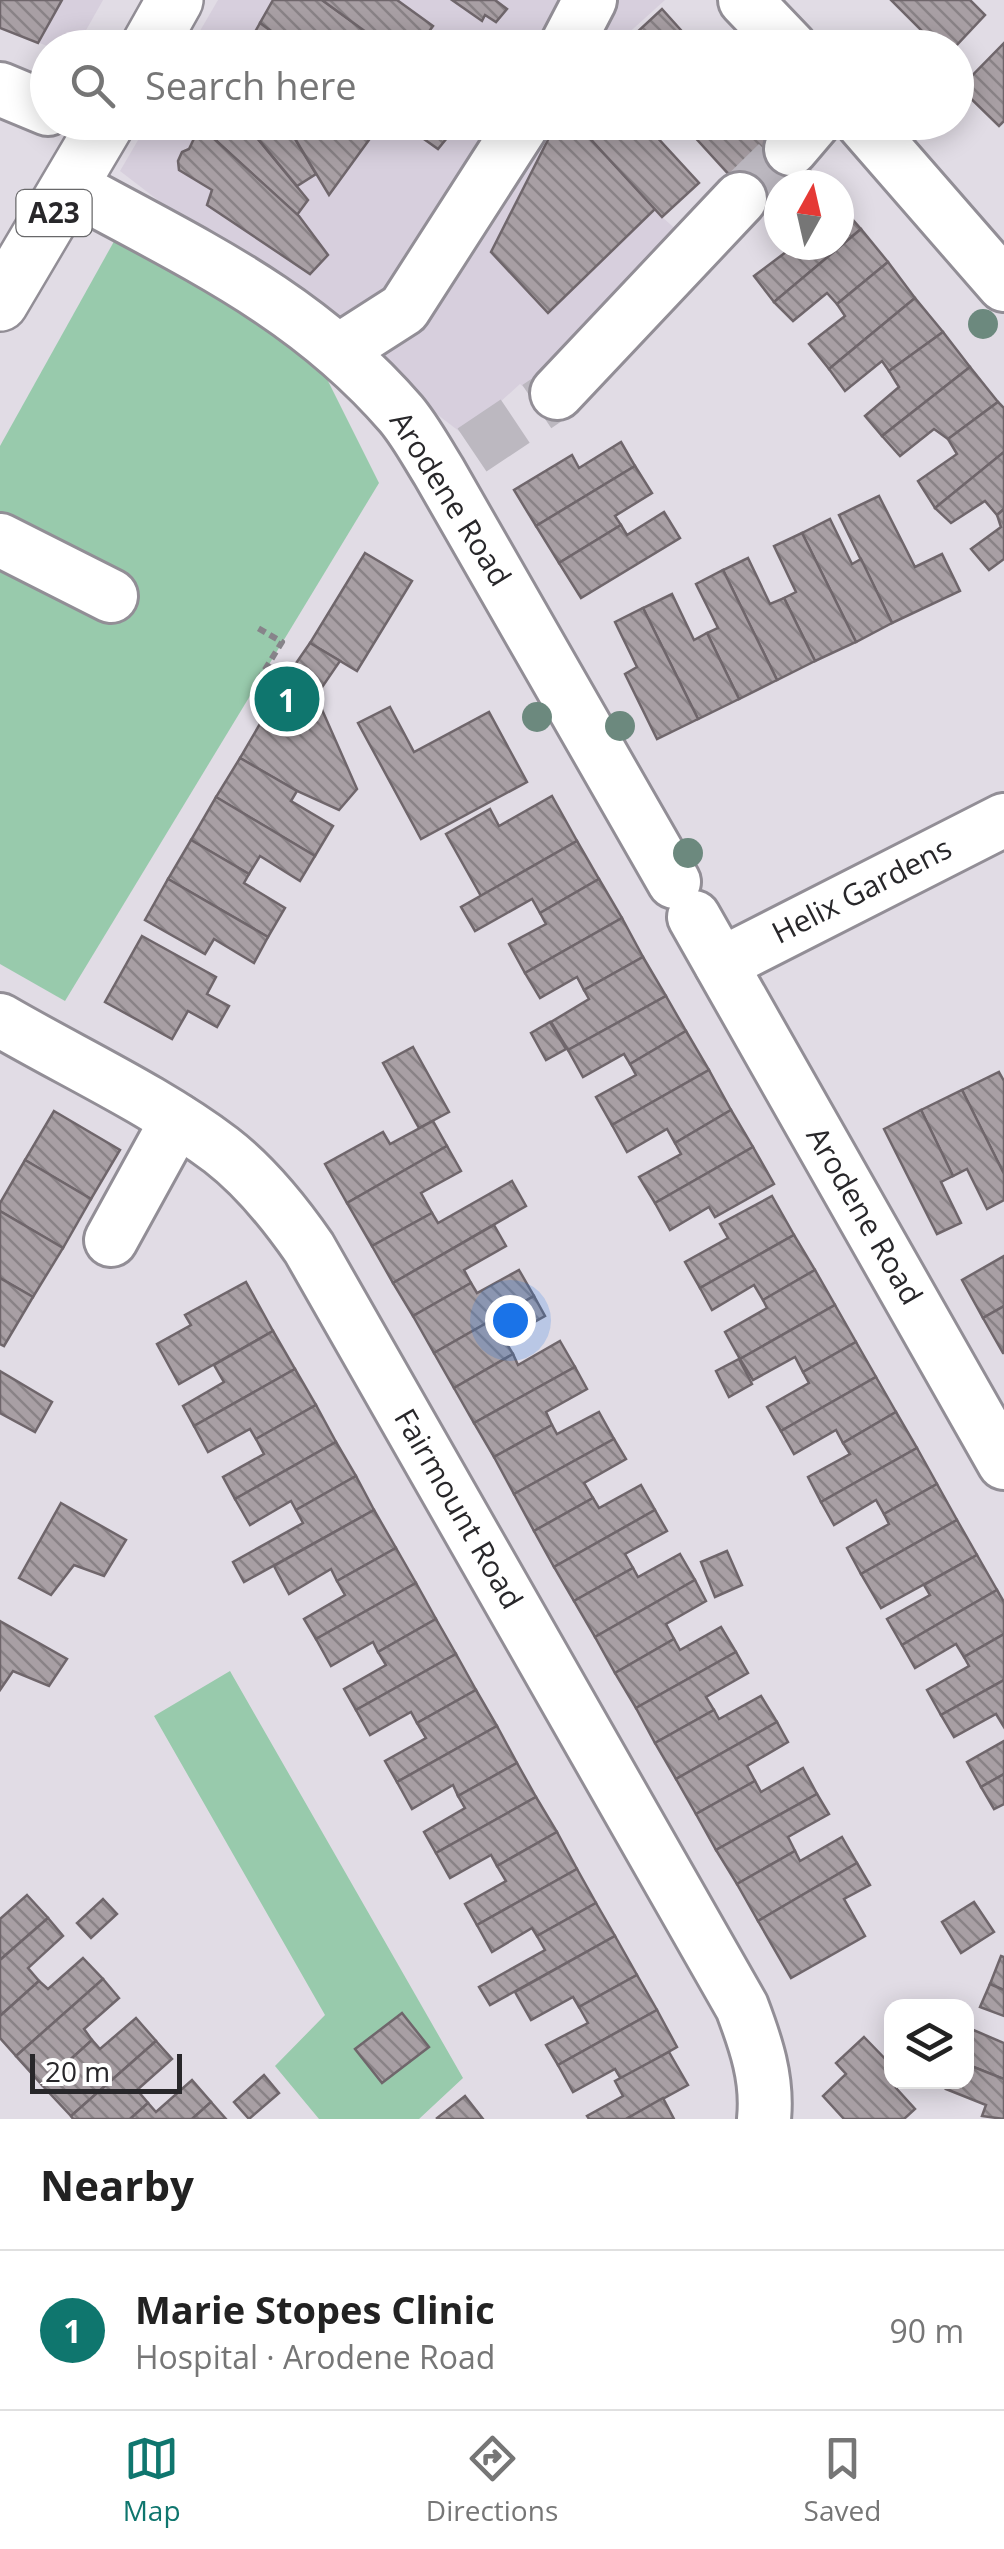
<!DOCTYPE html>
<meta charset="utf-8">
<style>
body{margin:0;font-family:"Open Sans",sans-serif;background:#f2f2f2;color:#222}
.controls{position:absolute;right:30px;bottom:30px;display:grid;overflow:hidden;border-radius:20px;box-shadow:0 5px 25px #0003}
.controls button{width:90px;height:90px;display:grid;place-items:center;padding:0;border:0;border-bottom:2px solid #e0e0e0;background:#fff;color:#222;font:50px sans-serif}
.compass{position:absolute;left:764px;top:170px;width:90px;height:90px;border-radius:50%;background:#fff;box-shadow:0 5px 25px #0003;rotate:8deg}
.scale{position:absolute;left:30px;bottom:25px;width:152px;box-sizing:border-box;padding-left:10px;border:5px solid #28272a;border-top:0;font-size:28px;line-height:35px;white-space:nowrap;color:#28272a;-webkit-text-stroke:8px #fff;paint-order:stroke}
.you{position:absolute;left:510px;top:1320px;width:35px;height:35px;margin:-25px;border:8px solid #fff;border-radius:50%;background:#1a73e8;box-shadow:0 0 0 15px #1a73e833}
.badge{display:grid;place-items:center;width:65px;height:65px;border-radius:50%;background:#0f766e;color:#fff;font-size:32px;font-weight:700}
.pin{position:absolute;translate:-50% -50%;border:5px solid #fff;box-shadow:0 2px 10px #0006}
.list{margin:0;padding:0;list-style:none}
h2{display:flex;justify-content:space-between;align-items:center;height:130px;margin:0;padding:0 40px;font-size:42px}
h2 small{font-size:32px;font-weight:400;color:#767676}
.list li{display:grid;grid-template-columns:65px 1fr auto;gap:30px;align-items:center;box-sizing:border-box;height:160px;padding:0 40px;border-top:2px solid #e0e0e0}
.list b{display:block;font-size:38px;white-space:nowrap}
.list p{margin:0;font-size:32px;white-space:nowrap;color:#767676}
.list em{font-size:32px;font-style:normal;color:#767676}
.icon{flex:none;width:55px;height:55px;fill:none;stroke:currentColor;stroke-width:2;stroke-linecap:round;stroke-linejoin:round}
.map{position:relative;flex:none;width:1004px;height:2119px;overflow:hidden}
.search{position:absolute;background:#fff;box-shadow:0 5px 25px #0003;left:30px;right:30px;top:30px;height:110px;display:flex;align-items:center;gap:25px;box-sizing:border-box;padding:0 35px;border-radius:55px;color:#767676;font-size:38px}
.sheet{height:290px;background:#fff}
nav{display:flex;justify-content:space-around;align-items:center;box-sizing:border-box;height:140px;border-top:2px solid #e0e0e0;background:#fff;font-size:28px;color:#767676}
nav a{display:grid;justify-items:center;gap:5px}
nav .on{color:#0f766e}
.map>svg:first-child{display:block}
.built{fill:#d7cfdd}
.garden{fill:#98caac}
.building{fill:url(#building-back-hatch);stroke:#6f666b;stroke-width:2.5}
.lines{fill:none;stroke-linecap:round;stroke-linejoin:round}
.minor-tunnel{stroke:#bcb8c0;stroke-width:52;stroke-dasharray:52 26;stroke-linecap:butt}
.minor-casing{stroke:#928e96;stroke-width:58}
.highway-casing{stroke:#928e96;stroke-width:60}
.path{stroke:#87848a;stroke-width:6;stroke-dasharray:8 5;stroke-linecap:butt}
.minor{stroke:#fff;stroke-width:52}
.highway{stroke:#fff;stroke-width:55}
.tree{fill:#6c897e}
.labels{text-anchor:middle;stroke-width:10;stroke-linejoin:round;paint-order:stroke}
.shield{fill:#fff;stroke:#68686a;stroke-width:2.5}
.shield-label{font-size:28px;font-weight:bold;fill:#28272a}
.street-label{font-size:30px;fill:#28272a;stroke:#fff}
</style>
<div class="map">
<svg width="1004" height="2119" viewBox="0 0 1004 2119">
<defs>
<pattern id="building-back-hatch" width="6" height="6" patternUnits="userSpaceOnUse" patternTransform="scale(2.5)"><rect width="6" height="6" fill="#a89fa4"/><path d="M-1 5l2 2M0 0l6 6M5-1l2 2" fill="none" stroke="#898286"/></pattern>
</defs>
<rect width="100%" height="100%" fill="#e1dce5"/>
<g class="built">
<polygon points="0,0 103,0 76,48 50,47 0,28"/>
<polygon points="218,0 665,0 613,47 190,48"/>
<polygon points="148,123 575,123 662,217 687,239 527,390 520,384 464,435 120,171"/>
</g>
<g class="garden">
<polygon points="122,227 323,371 379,483 65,1001 0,964 0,446"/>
<polygon points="230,1671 463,2078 419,2119 319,2119 275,2066 325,2015 154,1716"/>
</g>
<g class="building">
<polygon points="0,0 62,0 38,43 0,28"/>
<polygon points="273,0 322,0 383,44 381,48 294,48 260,23"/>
<polygon points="322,0 397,0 433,26 417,48 388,48"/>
<polygon points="452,0 495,0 507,9 496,22 485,15 482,21"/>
<polygon points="891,0 970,0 985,15 954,48 939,48"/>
<polygon points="662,9 697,48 620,48"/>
<polygon points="260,23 294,48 246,48"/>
<polygon points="1004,43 1004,121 999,126 960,88"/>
<polygon points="202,122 244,122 308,200 297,215 200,126"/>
<polygon points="244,122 285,122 316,174 297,186"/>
<polygon points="285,122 382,122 329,195"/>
<polygon points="400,122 460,122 438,149"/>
<polygon points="557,122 575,122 655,209 548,313 491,252"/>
<polygon points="575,122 643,122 699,183 662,217"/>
<polygon points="681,122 766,122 820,181 815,185 779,185 779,218 773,223"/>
<polygon points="200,126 299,216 328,255 310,274 207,205 212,190 179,170 178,161 182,152 189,149"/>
<polygon points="839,204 861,229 774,302 754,276 790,249 789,245 839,245"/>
<polygon points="861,229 888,262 837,304 827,293 793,321 774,302"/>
<polygon points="888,262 915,298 829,369 809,344 845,316 837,304"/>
<polygon points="915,298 943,332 889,371 882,361 845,391 829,369"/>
<polygon points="943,332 970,367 882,436 865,416 899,387 889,371"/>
<polygon points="970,367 998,402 948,439 934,429 900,456 882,436"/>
<polygon points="998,402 1004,408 1004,452 935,508 918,481 957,454 948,439"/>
<polygon points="621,442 635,466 536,526 514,490 572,455 579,468"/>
<polygon points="1004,452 1004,509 997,515 985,501 951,523 935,508"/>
<polygon points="635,466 652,493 615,516 621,525 559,563 536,526"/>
<polygon points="879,496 915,567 942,554 960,591 892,623 839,515"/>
<polygon points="1004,509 1004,559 989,570 971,549 1001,527 997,515"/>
<polygon points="664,512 680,538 581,598 559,563 621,525 627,535"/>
<polygon points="830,519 852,564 861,559 892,623 856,642 802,533"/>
<polygon points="802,533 856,642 815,661 784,598 796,592 774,546"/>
<polygon points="365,553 412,581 357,671 310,643"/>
<polygon points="748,558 770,604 784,598 815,661 777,680 723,570"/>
<polygon points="723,570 777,680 739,699 707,633 718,628 696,584"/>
<polygon points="672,594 694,640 707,633 739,699 698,719 643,608"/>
<polygon points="643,608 698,719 657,739 625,674 637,667 615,622"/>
<polygon points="310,643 340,661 316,696 301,672 292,669"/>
<polygon points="292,669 301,672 316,696 357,789 339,810 297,791 240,758"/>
<polygon points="390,707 414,752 489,712 527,782 421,839 358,723"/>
<polygon points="240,758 297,791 291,801 333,826 315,856 216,797"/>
<polygon points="552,796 577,841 481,896 446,834 490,809 499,826"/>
<polygon points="216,797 315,856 300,881 260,856 249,874 191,840"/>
<polygon points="191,840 249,874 244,883 285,908 268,937 168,879"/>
<polygon points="577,841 599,879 540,913 532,899 475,931 461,907"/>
<polygon points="168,879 268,937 254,963 214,939 205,954 145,920"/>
<polygon points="599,879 622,918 525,973 509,944 546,924 540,913"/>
<polygon points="622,918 643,957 584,990 577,977 540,998 525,973"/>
<polygon points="142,936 216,977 207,994 229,1006 217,1027 188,1011 172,1039 105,1002"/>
<polygon points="643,957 666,996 568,1050 551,1022 589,999 584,990"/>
<polygon points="666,996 686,1031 630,1064 624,1054 583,1077 568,1050"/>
<polygon points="550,1022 566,1049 546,1060 531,1033"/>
<polygon points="686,1031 709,1070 612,1125 596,1097 636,1075 630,1064"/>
<polygon points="413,1047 449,1112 419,1128 383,1063"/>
<polygon points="709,1070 731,1110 675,1143 667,1129 627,1152 612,1125"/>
<polygon points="999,1072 1004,1081 1004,1174 962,1090"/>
<polygon points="962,1090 1004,1174 1004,1200 987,1209 967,1169 953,1176 921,1110"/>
<polygon points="731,1110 753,1147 655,1203 639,1177 681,1154 675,1143"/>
<polygon points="921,1110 953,1176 941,1182 961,1223 937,1234 884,1129"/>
<polygon points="54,1111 120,1150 91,1199 25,1160"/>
<polygon points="433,1121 447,1146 347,1203 325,1164 383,1132 390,1144"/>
<polygon points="447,1146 461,1171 421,1193 432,1213 372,1246 347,1203"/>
<polygon points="753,1147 774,1184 715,1217 709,1207 670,1230 655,1203"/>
<polygon points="25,1160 91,1199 63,1248 0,1211 0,1203"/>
<polygon points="512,1181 526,1206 393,1283 372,1246 432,1213 438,1223"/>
<polygon points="772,1196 794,1235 700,1288 685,1262 728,1238 720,1224"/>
<polygon points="0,1211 63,1248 33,1297 0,1278"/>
<polygon points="494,1225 506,1246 464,1270 471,1283 413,1316 393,1283"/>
<polygon points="794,1235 815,1270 763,1300 754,1285 712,1310 700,1288"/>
<polygon points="1004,1256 1004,1306 983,1318 962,1280"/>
<polygon points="519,1270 534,1296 434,1353 413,1316 471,1283 477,1293"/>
<polygon points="815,1270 835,1305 740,1359 725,1332 767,1308 763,1300"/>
<polygon points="0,1278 33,1297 4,1346 0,1344"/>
<polygon points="246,1282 273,1331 179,1384 157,1344 191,1325 185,1315"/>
<polygon points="534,1296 545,1316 504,1339 513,1354 454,1388 434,1353"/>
<polygon points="835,1305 856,1342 803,1372 795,1357 753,1380 740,1359"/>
<polygon points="1004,1306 1004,1353 1003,1353 983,1318"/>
<polygon points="273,1331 295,1369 194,1426 183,1406 224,1382 214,1365"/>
<polygon points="560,1341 575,1367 474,1423 454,1388 513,1354 518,1365"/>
<polygon points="856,1342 876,1377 781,1431 767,1407 809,1383 803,1372"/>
<polygon points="739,1359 752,1384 729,1397 716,1371"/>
<polygon points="575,1367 587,1389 546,1412 552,1425 494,1457 474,1423"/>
<polygon points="295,1369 316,1405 256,1439 250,1429 208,1452 194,1426"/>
<polygon points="0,1371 52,1402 35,1432 0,1413"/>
<polygon points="876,1377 896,1412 843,1443 836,1430 794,1454 781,1431"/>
<polygon points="316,1405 336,1442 235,1499 223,1477 264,1454 256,1439"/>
<polygon points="599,1412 614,1439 514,1494 494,1457 552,1425 557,1434"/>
<polygon points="896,1412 917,1448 821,1502 808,1477 850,1454 843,1443"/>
<polygon points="614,1439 626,1459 584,1483 593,1498 534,1531 514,1494"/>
<polygon points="336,1442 356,1476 296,1510 291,1501 250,1525 235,1499"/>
<polygon points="917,1448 937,1484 884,1514 876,1500 834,1525 821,1502"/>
<polygon points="356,1476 374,1510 244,1582 233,1562 303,1523 296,1510"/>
<polygon points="937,1484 957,1520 861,1574 847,1548 889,1524 884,1514"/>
<polygon points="641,1485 655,1510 554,1567 534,1531 593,1498 599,1508"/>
<polygon points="61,1503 126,1540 104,1576 74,1565 51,1595 19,1578"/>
<polygon points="374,1510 396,1548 337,1581 331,1569 289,1594 274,1566"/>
<polygon points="655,1510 667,1531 625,1554 633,1568 574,1601 554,1567"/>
<polygon points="957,1520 977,1555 881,1608 861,1574"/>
<polygon points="396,1548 416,1583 316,1639 304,1619 345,1595 337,1581"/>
<polygon points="727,1551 742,1585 715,1597 701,1562"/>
<polygon points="680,1554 695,1580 595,1637 574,1601 633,1568 638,1577"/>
<polygon points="977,1555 997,1590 902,1645 887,1619 930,1595 924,1585"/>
<polygon points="695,1580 706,1601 666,1624 674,1639 615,1673 595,1637"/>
<polygon points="416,1583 436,1619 378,1652 373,1642 331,1666 316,1639"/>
<polygon points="997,1590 1004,1602 1004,1634 964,1657 956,1644 915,1668 902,1645"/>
<polygon points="436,1619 456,1654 356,1710 344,1689 386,1665 378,1652"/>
<polygon points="0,1621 67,1659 49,1686 13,1671 0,1690"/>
<polygon points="721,1627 736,1652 636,1708 615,1673 674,1639 680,1650"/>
<polygon points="1004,1634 1004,1680 941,1715 927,1690 969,1666 964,1657"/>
<polygon points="736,1652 748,1673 706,1697 714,1710 655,1743 636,1708"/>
<polygon points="456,1654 476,1690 417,1723 411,1712 370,1735 356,1710"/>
<polygon points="1004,1680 1004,1727 996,1714 954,1737 941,1715"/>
<polygon points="476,1690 497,1726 397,1782 385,1761 426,1738 417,1723"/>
<polygon points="761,1696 777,1722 676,1779 655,1743 714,1710 719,1719"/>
<polygon points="777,1722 788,1742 747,1766 755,1781 696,1814 676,1779"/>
<polygon points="497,1726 517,1763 458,1796 453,1785 412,1809 397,1782"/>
<polygon points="1004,1741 1004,1774 981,1787 967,1762"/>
<polygon points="517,1763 536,1797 436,1853 424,1832 465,1808 458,1796"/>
<polygon points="803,1768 817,1794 716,1850 696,1814 755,1781 761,1792"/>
<polygon points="1004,1774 1004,1804 994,1809 981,1787"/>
<polygon points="817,1794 829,1814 788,1837 795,1851 737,1884 716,1850"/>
<polygon points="536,1797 557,1832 497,1866 491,1855 450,1878 436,1853"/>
<polygon points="557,1832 577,1869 477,1925 465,1904 506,1881 497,1866"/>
<polygon points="842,1837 857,1863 758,1921 737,1884 795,1851 800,1861"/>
<polygon points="857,1863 870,1885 844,1899 865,1936 791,1978 758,1921"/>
<polygon points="577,1869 596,1903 537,1936 532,1928 492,1952 477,1925"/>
<polygon points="27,1895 48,1918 0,1960 0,1919"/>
<polygon points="103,1899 117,1914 91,1938 77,1923"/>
<polygon points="974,1902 994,1932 961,1953 942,1922"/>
<polygon points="596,1903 615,1936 490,2005 479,1987 545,1950 537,1936"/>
<polygon points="48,1918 63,1936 28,1968 39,1981 0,2016 0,1960"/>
<polygon points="615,1936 637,1975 579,2007 573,1997 531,2020 515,1992"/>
<polygon points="1001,1956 1004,1957 1004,1990 990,1984"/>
<polygon points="83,1958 103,1979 16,2056 0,2038 0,2016 39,1981 48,1989"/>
<polygon points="637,1975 657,2010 558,2065 546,2045 588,2023 579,2007"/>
<polygon points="103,1979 119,1998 84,2029 92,2040 42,2085 16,2056"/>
<polygon points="990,1984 1004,1990 1004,2016 980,2007"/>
<polygon points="657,2010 677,2047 621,2079 615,2069 573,2092 558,2065"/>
<polygon points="402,2013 429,2047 382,2083 355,2049"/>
<polygon points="136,2018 156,2041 71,2116 42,2085 92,2040 100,2049"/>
<polygon points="971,2029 1004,2043 1004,2079 966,2064 966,2040"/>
<polygon points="864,2037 892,2066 892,2082 904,2082 896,2088 915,2109 904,2119 844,2119 823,2096 846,2074 836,2063"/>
<polygon points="156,2041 172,2059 137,2090 148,2103 130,2119 73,2119 71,2116"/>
<polygon points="669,2052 688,2085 626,2119 589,2119 587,2116 623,2096 615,2081"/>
<polygon points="966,2064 1004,2079 1004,2119 982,2116 986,2105 946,2089 950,2082 966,2082"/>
<polygon points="264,2075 279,2093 249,2119 234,2102"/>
<polygon points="192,2080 211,2102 192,2119 130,2119 148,2103 156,2112"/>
<polygon points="465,2096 483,2119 438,2119 437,2118"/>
<polygon points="663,2098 674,2119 626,2119"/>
<polygon points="211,2102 226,2119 192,2119"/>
</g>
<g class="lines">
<g class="minor-tunnel">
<polyline points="740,199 791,149"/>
<polyline points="472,450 557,393"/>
</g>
<g class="minor-casing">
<g id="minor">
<polyline points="745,0 791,48"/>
<polyline points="565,48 590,0"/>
<polyline points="0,89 48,109"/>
<polyline points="862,122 1004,285"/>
<polyline points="791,149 814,122"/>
<path d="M70,186C194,254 306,304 401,414C416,432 427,453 439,472L674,882"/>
<polyline points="340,350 404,309 524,122"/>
<polyline points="557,393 740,199"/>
<polyline points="0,540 111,596"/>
<polyline points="694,917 1004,1463"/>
<polyline points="721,964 1004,820"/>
<path d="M0,1020C72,1062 155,1100 221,1150C256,1177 284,1212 309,1248L742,2007C756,2044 768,2079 764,2119"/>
<polyline points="111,1240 177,1120"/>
</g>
</g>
<g class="highway-casing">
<g id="highway">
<polyline points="148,48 175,0"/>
<polyline points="0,303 107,122"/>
</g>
</g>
<polyline class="path" points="258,681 282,642 258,628"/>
<use href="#minor" class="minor"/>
<use href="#highway" class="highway"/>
</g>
<g class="tree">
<circle cx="983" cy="324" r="15"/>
<circle cx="537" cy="717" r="15"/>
<circle cx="620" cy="726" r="15"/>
<circle cx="688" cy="853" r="15"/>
</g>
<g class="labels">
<rect class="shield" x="16.5" y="190" width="75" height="46" rx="8"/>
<g class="shield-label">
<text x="54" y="223">A23</text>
</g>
<g class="street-label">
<text transform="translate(450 499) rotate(58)" y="10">Arodene Road</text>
<text transform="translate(862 891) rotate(-27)" y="10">Helix Gardens</text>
<text transform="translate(864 1216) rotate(60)" y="10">Arodene Road</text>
<text transform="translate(458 1509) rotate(60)" y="10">Fairmount Road</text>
</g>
</g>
</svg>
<div class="controls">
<button><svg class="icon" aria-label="layers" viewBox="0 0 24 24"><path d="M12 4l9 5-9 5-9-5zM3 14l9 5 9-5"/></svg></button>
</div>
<svg class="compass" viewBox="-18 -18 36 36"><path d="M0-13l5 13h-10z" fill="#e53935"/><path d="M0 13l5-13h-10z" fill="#767676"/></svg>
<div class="scale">20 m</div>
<div class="you"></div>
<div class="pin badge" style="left:287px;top:699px">1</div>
<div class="search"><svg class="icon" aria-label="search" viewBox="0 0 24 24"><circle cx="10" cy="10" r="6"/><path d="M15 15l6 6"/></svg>Search here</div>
</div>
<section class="sheet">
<h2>Nearby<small></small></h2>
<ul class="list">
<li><span class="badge">1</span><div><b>Marie Stopes Clinic</b><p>Hospital · Arodene Road</p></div><em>90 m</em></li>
</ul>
</section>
<nav>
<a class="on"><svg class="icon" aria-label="map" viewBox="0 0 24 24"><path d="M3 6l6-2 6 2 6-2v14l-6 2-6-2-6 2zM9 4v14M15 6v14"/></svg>Map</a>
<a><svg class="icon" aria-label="directions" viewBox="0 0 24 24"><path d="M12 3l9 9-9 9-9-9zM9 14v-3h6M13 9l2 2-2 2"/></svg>Directions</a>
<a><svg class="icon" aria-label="saved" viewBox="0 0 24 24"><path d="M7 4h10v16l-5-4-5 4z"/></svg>Saved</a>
</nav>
